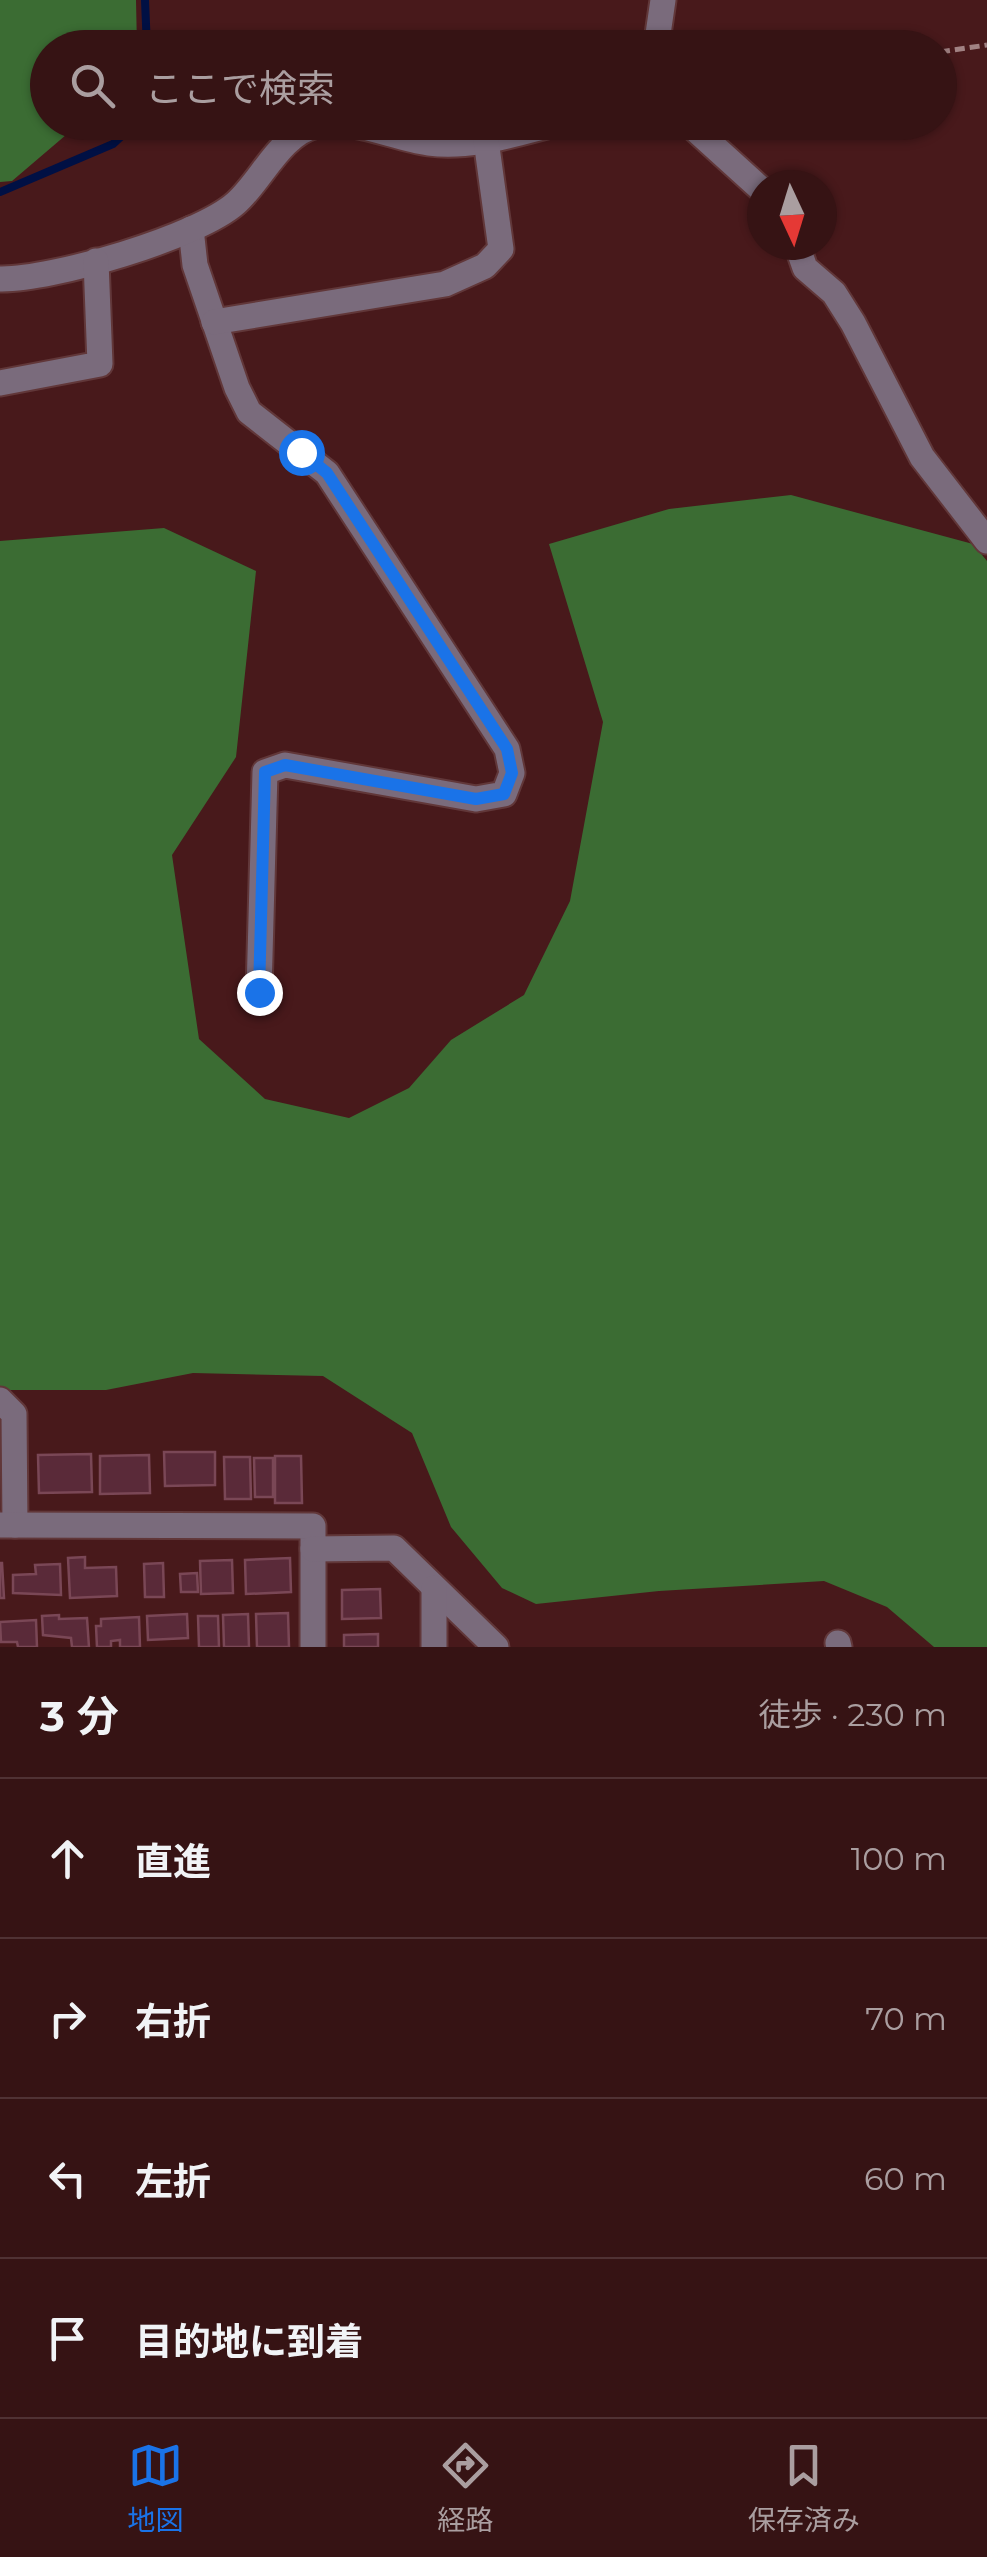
<!DOCTYPE html>
<html lang="ja">
<meta charset="utf-8">
<style>
body{margin:0;font-family:Montserrat,"Noto Sans JP",sans-serif;background:#412022;color:#f1f3f6}
.compass{position:absolute;left:747px;top:170px;width:90px;height:90px;border-radius:50%;background:#361314;box-shadow:0 2px 8px #0004;rotate:176deg}
.stop{position:absolute;width:30px;height:30px;margin:-22px;border:8px solid #1a73e8;border-radius:50%;background:#fff}
.stop.end{background:#1a73e8;border-color:#fff;box-shadow:0 2px 10px #0008}
.list{margin:0;padding:0;list-style:none}
h2{display:flex;justify-content:space-between;align-items:center;height:130px;margin:0;padding:0 40px;font-size:42px}
h2 small{font-size:32px;font-weight:400;color:#aa9ea0}
.list li{display:grid;grid-template-columns:65px 1fr auto;gap:30px;align-items:center;box-sizing:border-box;height:160px;padding:0 40px;border-top:2px solid #503234}
.list b{display:block;font-size:38px;white-space:nowrap}
.list em{font-size:32px;font-style:normal;color:#aa9ea0}
.icon{flex:none;width:55px;height:55px;fill:none;stroke:currentColor;stroke-width:2;stroke-linecap:round;stroke-linejoin:round}
.map{position:relative;flex:none;width:987px;height:1647px;overflow:hidden}
.search{position:absolute;background:#361314;box-shadow:0 2px 8px #0004;left:30px;right:30px;top:30px;height:110px;display:flex;align-items:center;gap:25px;box-sizing:border-box;padding:0 35px;border-radius:55px;color:#aa9ea0;font-size:38px}
.sheet{height:770px;background:#361314}
nav{display:flex;justify-content:space-around;align-items:center;box-sizing:border-box;height:140px;border-top:2px solid #503234;background:#361314;font-size:28px;color:#aa9ea0}
nav a{display:grid;justify-items:center;gap:5px}
nav .on{color:#1a73e8}
.map>svg:first-child{display:block}
.forest{fill:#3b6c33}
.lines{fill:none;stroke-linecap:round;stroke-linejoin:round}
.stream{stroke:#001044;stroke-width:8}
.building{fill:#5a2a39;stroke:#7a4756;stroke-width:2.5}
.street-casing{stroke:#613739;stroke-width:29}
.path{stroke:#a18283;stroke-width:5;stroke-dasharray:10 5;stroke-linecap:butt}
.street{stroke:#7a6b7c;stroke-width:25}
.route{stroke:#1a73e8;stroke-width:12}
</style>
<div class="map">
<svg width="987" height="1647" viewBox="0 0 987 1647">
<rect width="100%" height="100%" fill="#48191b"/>
<g class="forest">
<polygon points="0,0 136,0 137,47 48,48 48,122 80,123 12,181 0,182"/>
<polygon points="791,495 973,544 987,561 987,1647 934,1647 887,1607 824,1581 659,1591 536,1604 502,1588 451,1527 412,1433 323,1376 193,1373 106,1390 0,1390 0,541 164,528 256,571 236,757 172,855 199,1039 265,1099 349,1118 409,1088 451,1040 524,995 570,901 603,722 549,544 669,509"/>
</g>
<g class="lines">
<g class="stream">
<polyline points="145,0 147,48"/>
<polyline points="0,192 113,144 137,122"/>
</g>
</g>
<g class="building">
<polygon points="164,1452 215,1452 215,1485 165,1486"/>
<polygon points="91,1454 92,1492 39,1493 38,1455"/>
<polygon points="149,1455 150,1493 100,1494 100,1456"/>
<polygon points="275,1456 301,1456 302,1503 275,1503"/>
<polygon points="224,1457 250,1457 251,1499 225,1499"/>
<polygon points="254,1458 273,1458 273,1497 255,1497"/>
<polygon points="85,1557 85,1568 116,1567 117,1596 70,1598 68,1558"/>
<polygon points="290,1558 291,1592 246,1594 245,1560"/>
<polygon points="232,1560 233,1593 201,1594 200,1561"/>
<polygon points="0,1563 2,1563 4,1598 0,1598"/>
<polygon points="163,1563 164,1597 145,1597 144,1564"/>
<polygon points="60,1564 61,1595 13,1593 13,1575 36,1574 35,1565"/>
<polygon points="197,1573 198,1592 181,1592 180,1574"/>
<polygon points="380,1589 381,1618 342,1619 342,1590"/>
<polygon points="288,1613 289,1647 257,1647 256,1614"/>
<polygon points="187,1614 188,1638 148,1640 147,1616"/>
<polygon points="248,1614 249,1647 224,1647 223,1615"/>
<polygon points="59,1615 59,1619 87,1618 89,1647 72,1647 71,1638 43,1635 42,1616"/>
<polygon points="198,1616 218,1616 219,1647 199,1647"/>
<polygon points="139,1617 140,1647 120,1647 120,1640 111,1641 111,1647 97,1647 96,1626 101,1626 101,1619"/>
<polygon points="36,1620 37,1647 18,1647 17,1642 1,1642 0,1622"/>
<polygon points="378,1634 378,1647 344,1647 344,1635"/>
</g>
<g class="lines">
<g class="street-casing">
<g id="street">
<polyline points="656,48 663,0"/>
<polyline points="687,122 762,190"/>
<polyline points="191,229 195,265 237,388 249,412 327,473 507,749 512,773 504,794 476,799 285,765 265,772 259,992"/>
<polyline points="797,245 805,268 834,293 853,323 922,457 987,541"/>
<path d="M0,279C52,280 198,237 236,203C262,180 280,134 317,125C354,117 392,138 429,143C473,149 520,132 563,122"/>
<polyline points="214,322 445,284 485,266 501,249 486,140"/>
<polyline points="0,383 100,364 96,261"/>
<polyline points="0,1400 14,1414 15,1525"/>
<polyline points="0,1525 313,1526 313,1647"/>
<polyline points="313,1549 394,1548 496,1647"/>
<polyline points="838,1643 839,1647"/>
<polyline points="434,1647 434,1588"/>
</g>
</g>
<polyline class="path" points="940,52 987,45"/>
<use href="#street" class="street"/>
</g>
<g class="lines">
<polyline class="route" points="259,992 265,772 285,765 476,799 504,794 512,773 507,749 327,473 301,452"/>
</g>
</svg>
<svg class="compass" viewBox="-18 -18 36 36"><path d="M0-13l5 13h-10z" fill="#e53935"/><path d="M0 13l5-13h-10z" fill="#aa9ea0"/></svg>
<div class="stop" style="left:301px;top:452px"></div>
<div class="stop end" style="left:259px;top:992px"></div>
<div class="search"><svg class="icon" aria-label="search" viewBox="0 0 24 24"><circle cx="10" cy="10" r="6"/><path d="M15 15l6 6"/></svg>ここで検索</div>
</div>
<section class="sheet">
<h2>3 分<small>徒歩 · 230 m</small></h2>
<ul class="list">
<li><svg class="icon" aria-label="ahead" viewBox="0 0 24 24"><path d="M12 20V5M6 11l6-6 6 6"/></svg><div><b>直進</b></div><em>100 m</em></li>
<li><svg class="icon" aria-label="right" viewBox="0 0 24 24"><path d="M7 20v-9h11M14 6l5 5-5 5"/></svg><div><b>右折</b></div><em>70 m</em></li>
<li><svg class="icon" aria-label="left" viewBox="0 0 24 24"><path d="M17 20v-9H6M10 6l-5 5 5 5"/></svg><div><b>左折</b></div><em>60 m</em></li>
<li><svg class="icon" aria-label="arrive" viewBox="0 0 24 24"><path d="M6 21V4h12l-3 4 3 4H6"/></svg><div><b>目的地に到着</b></div></li>
</ul>
</section>
<nav>
<a class="on"><svg class="icon" aria-label="map" viewBox="0 0 24 24"><path d="M3 6l6-2 6 2 6-2v14l-6 2-6-2-6 2zM9 4v14M15 6v14"/></svg>地図</a>
<a><svg class="icon" aria-label="directions" viewBox="0 0 24 24"><path d="M12 3l9 9-9 9-9-9zM9 14v-3h6M13 9l2 2-2 2"/></svg>経路</a>
<a><svg class="icon" aria-label="saved" viewBox="0 0 24 24"><path d="M7 4h10v16l-5-4-5 4z"/></svg>保存済み</a>
</nav>
